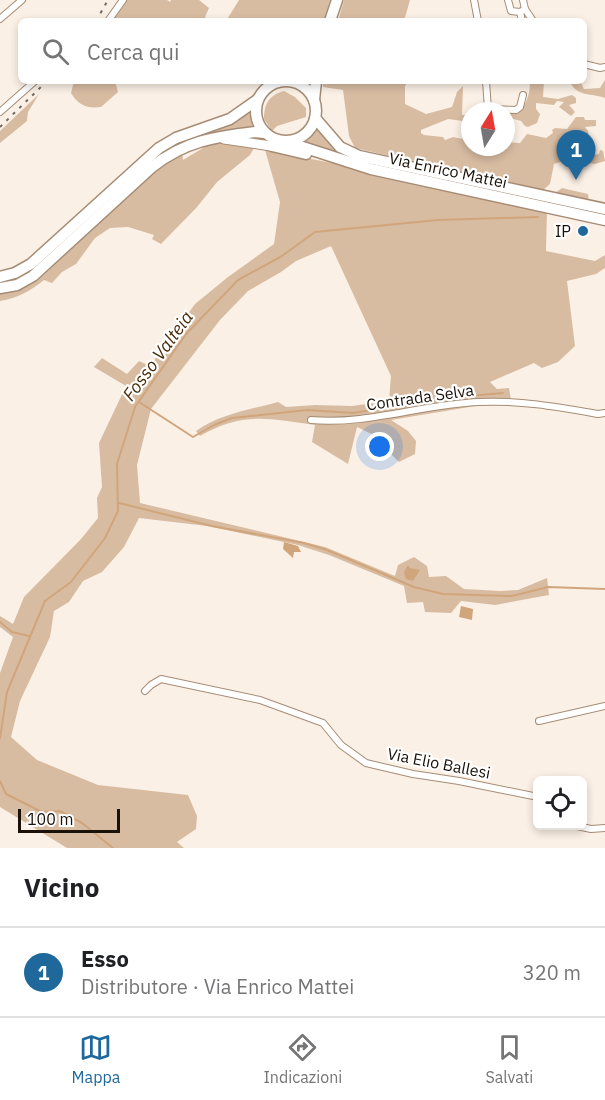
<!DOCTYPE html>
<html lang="it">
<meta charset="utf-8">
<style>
body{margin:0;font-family:"IBM Plex Sans",sans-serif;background:#f2f2f2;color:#202124}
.controls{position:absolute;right:18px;bottom:18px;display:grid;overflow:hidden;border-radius:9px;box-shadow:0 3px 9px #0003}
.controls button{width:54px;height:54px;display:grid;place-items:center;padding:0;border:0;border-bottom:2px solid #e0e0e0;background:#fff;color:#202124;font:30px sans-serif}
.compass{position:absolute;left:461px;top:102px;width:54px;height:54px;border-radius:50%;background:#fff;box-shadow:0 3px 9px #0003;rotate:11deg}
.scale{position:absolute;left:18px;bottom:15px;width:102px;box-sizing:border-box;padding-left:6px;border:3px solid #1a1108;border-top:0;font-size:16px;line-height:21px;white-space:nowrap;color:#1a1108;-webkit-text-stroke:4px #fff;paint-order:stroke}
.you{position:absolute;left:380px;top:447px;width:21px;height:21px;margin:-15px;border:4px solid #fff;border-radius:50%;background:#1a73e8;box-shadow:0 0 0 9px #1a73e833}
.badge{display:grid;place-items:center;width:39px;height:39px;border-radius:50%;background:#1f689b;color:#fff;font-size:20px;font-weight:700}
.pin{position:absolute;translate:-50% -50px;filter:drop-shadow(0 2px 3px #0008)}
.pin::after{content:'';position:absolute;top:32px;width:21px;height:18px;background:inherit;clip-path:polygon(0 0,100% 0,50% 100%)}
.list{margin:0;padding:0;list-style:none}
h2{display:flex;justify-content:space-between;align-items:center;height:78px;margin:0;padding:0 24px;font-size:26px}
h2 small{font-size:20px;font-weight:400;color:#757577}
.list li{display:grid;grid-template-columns:39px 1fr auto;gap:18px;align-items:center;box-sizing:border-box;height:90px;padding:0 24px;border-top:2px solid #e0e0e0}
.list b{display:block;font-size:22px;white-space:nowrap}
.list p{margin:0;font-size:20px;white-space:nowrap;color:#757577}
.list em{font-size:20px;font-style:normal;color:#757577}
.icon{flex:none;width:33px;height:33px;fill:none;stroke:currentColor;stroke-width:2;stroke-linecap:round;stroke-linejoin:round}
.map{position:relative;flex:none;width:605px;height:848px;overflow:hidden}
.search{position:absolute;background:#fff;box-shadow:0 3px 9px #0003;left:18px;right:18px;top:18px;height:66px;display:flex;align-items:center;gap:15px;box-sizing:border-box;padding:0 21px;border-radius:9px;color:#757577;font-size:22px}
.sheet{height:168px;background:#fff}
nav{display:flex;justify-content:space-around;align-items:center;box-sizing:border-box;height:84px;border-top:2px solid #e0e0e0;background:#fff;font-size:16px;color:#757577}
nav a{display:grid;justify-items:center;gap:3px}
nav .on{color:#1f689b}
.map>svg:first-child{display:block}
.green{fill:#d8bca2}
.water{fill:#d1a57b}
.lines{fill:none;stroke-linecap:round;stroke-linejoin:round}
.stream{stroke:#d1a57b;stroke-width:2}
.street-casing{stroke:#a68c75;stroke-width:8}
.secondary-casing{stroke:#a68c75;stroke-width:11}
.primary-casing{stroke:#a68c75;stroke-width:13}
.street{stroke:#fff;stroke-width:6}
.secondary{stroke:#fff;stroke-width:9}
.primary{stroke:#fff;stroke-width:10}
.rail{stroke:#73695f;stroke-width:2;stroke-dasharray:3 6;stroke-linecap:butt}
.poi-dot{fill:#1f689b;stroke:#fff;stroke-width:2}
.labels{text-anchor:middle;stroke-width:4.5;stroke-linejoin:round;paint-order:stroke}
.street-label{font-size:16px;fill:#1a1108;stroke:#fff}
.poi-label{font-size:16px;fill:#1a1108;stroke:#fff;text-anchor:end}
.water-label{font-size:18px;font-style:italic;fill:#492b09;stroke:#fff}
</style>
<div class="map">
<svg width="605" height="848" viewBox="0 0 605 848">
<rect width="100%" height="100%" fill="#fbf0e5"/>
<g class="green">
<polygon points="126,0 167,0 170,2 171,0 199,0 209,8 205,17 210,21 111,21"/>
<polygon points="239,0 330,0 324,21 226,21"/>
<polygon points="344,0 410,0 404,21 338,21"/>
<path d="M605,80V98C593,93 575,97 570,81H580L584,89L600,88Z"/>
<path d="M74,81H115L118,92L101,107C87,109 78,105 71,93Z"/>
<polygon points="323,81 408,81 405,86 405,104 426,114 452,107 457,92 463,86 462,115 470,115 470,122 448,119 421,130 421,133 424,135 443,137 445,140 453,137 468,140 470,147 506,147 506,142 520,143 527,134 546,138 553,133 552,130 555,128 567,129 576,117 584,117 585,120 596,120 596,126 585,127 588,131 590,145 575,149 592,155 599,154 600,150 603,151 605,161 595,164 570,159 569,163 560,162 554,164 550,184 542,191 355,148 349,136 343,90 323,87"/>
<path d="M530,81H544L543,97L558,99L572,95L576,98V103L569,105L575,112L571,116L559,107L564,102L557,101L554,105L536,103V109L540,114L537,123L528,127L525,126L521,121L506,117V113C525,114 530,97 530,81Z"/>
<path d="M284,91L295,97L306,108V117L277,126L272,131L264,119C264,104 269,95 284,91Z"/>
<polygon points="39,94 28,112 27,121 0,143 0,131"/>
<polygon points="249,111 253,128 206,135 205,134 224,127"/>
<polygon points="317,128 332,146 352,158 303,142 311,136"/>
<path d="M215,141L254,148L250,155L217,182L197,207L161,244L152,239L154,235L128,227L110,228L95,238L76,264L62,272L52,283L44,280C30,291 18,298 0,301V294L23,289L37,281L159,168L182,152L183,160L203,148L199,145Z"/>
<path d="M265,150L373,171L547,210L546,251L595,261L605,255V268L596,274L567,281L575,346L558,362L542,368L534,363L490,382L497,389L509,388L511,400L391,420L408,431L416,441L415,454L399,462L390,453L386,441L357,427L348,464L312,442L315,425C269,419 243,411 200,436L196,431C220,414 249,410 278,402L286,407L315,405L352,406L389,401L391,376L331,246L296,261L281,272L248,291L220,320L151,409L137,465L140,503L325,547L395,576L398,565L414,557L427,566L429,577L446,576L464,589L500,591L518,590L547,578L549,595L495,605L461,601L451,613L425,612L423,602L407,603L404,586L329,555L298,545L207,526L139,518L124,547L102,572L83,581L69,602L54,611L50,637L20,701L11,737L37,760L98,785L188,795L197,816L196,829L177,842L184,848H67L0,807V673L13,637L0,627V616L13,624L24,597L81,539L98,518L97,498L102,487L99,443L126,386L94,367L102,358L127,374L139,361L150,366L195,304L228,277L274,244L280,202Z"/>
<polygon points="562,188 588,194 589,201 555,193"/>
</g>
<g class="water">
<polygon points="284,542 298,546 301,552 294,552 293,558 283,549"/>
<polygon points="408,565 410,568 420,570 413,581 406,579 404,572"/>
<polygon points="461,606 473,609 472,620 459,617"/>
</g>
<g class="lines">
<g class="stream">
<polyline points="139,402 193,437 214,425 232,418 307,410 353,413 457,397 503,393"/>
<polyline points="119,503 212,526 304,543 327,550 414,587 443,594 512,596 548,587 605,589"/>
<polyline points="0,622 12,632 29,636"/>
<polyline points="0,738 7,692 45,601 71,582 105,538 118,511 117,464 135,407 186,334 238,280 282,256 315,232 438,220 538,217"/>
<polyline points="0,781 6,794 42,812 60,811 82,823 113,848"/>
</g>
<g class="street-casing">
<g id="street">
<polyline points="474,0 478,21"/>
<polyline points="508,0 511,11 520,12 525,9"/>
<polyline points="523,0 525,9 533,21"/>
<polyline points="520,12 522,21"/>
<polyline points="0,19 22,0"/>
<polyline points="108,21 123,0"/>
<polyline points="584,64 600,68 605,67"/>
<polyline points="486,81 488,109 516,110 520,107 523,95"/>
<polyline points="0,112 35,81"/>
<path d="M311,420C368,425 423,404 479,402C520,400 558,407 598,414L605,413"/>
<polyline points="145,691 151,685 161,679 260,700 323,723 341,745 366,763 413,774 459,781 538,797"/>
<polyline points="539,721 605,706"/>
<polyline points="577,826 591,829 605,828"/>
</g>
</g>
<g class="secondary-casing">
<polyline id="secondary" points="224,139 271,146"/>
</g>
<g class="primary-casing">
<g id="primary">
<polyline points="330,21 337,0"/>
<circle cx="286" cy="111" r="30"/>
<polyline points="314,100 316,81"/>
<polyline points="315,118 340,147 359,156 605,209"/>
<polyline points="287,142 371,169 605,220"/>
<polyline points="272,146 306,154"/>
<polyline points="0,277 15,273 31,264 159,148 176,138 230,119 257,100"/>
<path d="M0,288L17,285L33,276L152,167C185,141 214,137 255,132L264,133"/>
</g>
</g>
<use href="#street" class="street"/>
<use href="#secondary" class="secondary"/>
<use href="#primary" class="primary"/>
<g class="rail">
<polyline points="96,21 108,0"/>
<polyline points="0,127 47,81"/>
</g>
</g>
<circle class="poi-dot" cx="583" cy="231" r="6"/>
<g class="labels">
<g class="street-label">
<text transform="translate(448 170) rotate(12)" y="6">Via Enrico Mattei</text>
<text transform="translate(420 397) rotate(-8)" y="6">Contrada Selva</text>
<text transform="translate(439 763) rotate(11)" y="6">Via Elio Ballesi</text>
</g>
<g class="poi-label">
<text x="571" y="237">IP</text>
</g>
<g class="water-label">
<text transform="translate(158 356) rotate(-54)" y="6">Fosso Valteia</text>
</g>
</g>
</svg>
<div class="controls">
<button><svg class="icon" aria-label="locate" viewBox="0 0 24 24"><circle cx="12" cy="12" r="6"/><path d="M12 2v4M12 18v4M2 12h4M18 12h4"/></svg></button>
</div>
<svg class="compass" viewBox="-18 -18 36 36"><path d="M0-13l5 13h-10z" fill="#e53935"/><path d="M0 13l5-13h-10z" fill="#757577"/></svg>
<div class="scale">100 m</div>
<div class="you"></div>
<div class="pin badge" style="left:576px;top:180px">1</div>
<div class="search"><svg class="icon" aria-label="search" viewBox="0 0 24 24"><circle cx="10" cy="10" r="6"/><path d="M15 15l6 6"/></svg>Cerca qui</div>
</div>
<section class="sheet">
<h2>Vicino<small></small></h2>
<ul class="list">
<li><span class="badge">1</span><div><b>Esso</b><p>Distributore · Via Enrico Mattei</p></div><em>320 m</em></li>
</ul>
</section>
<nav>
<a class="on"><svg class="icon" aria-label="map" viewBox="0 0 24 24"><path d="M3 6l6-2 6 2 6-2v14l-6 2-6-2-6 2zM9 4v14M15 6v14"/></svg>Mappa</a>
<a><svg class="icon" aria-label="directions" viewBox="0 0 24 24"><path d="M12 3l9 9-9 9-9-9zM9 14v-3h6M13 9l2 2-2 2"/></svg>Indicazioni</a>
<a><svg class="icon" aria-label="saved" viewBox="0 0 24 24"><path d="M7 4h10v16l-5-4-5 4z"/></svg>Salvati</a>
</nav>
